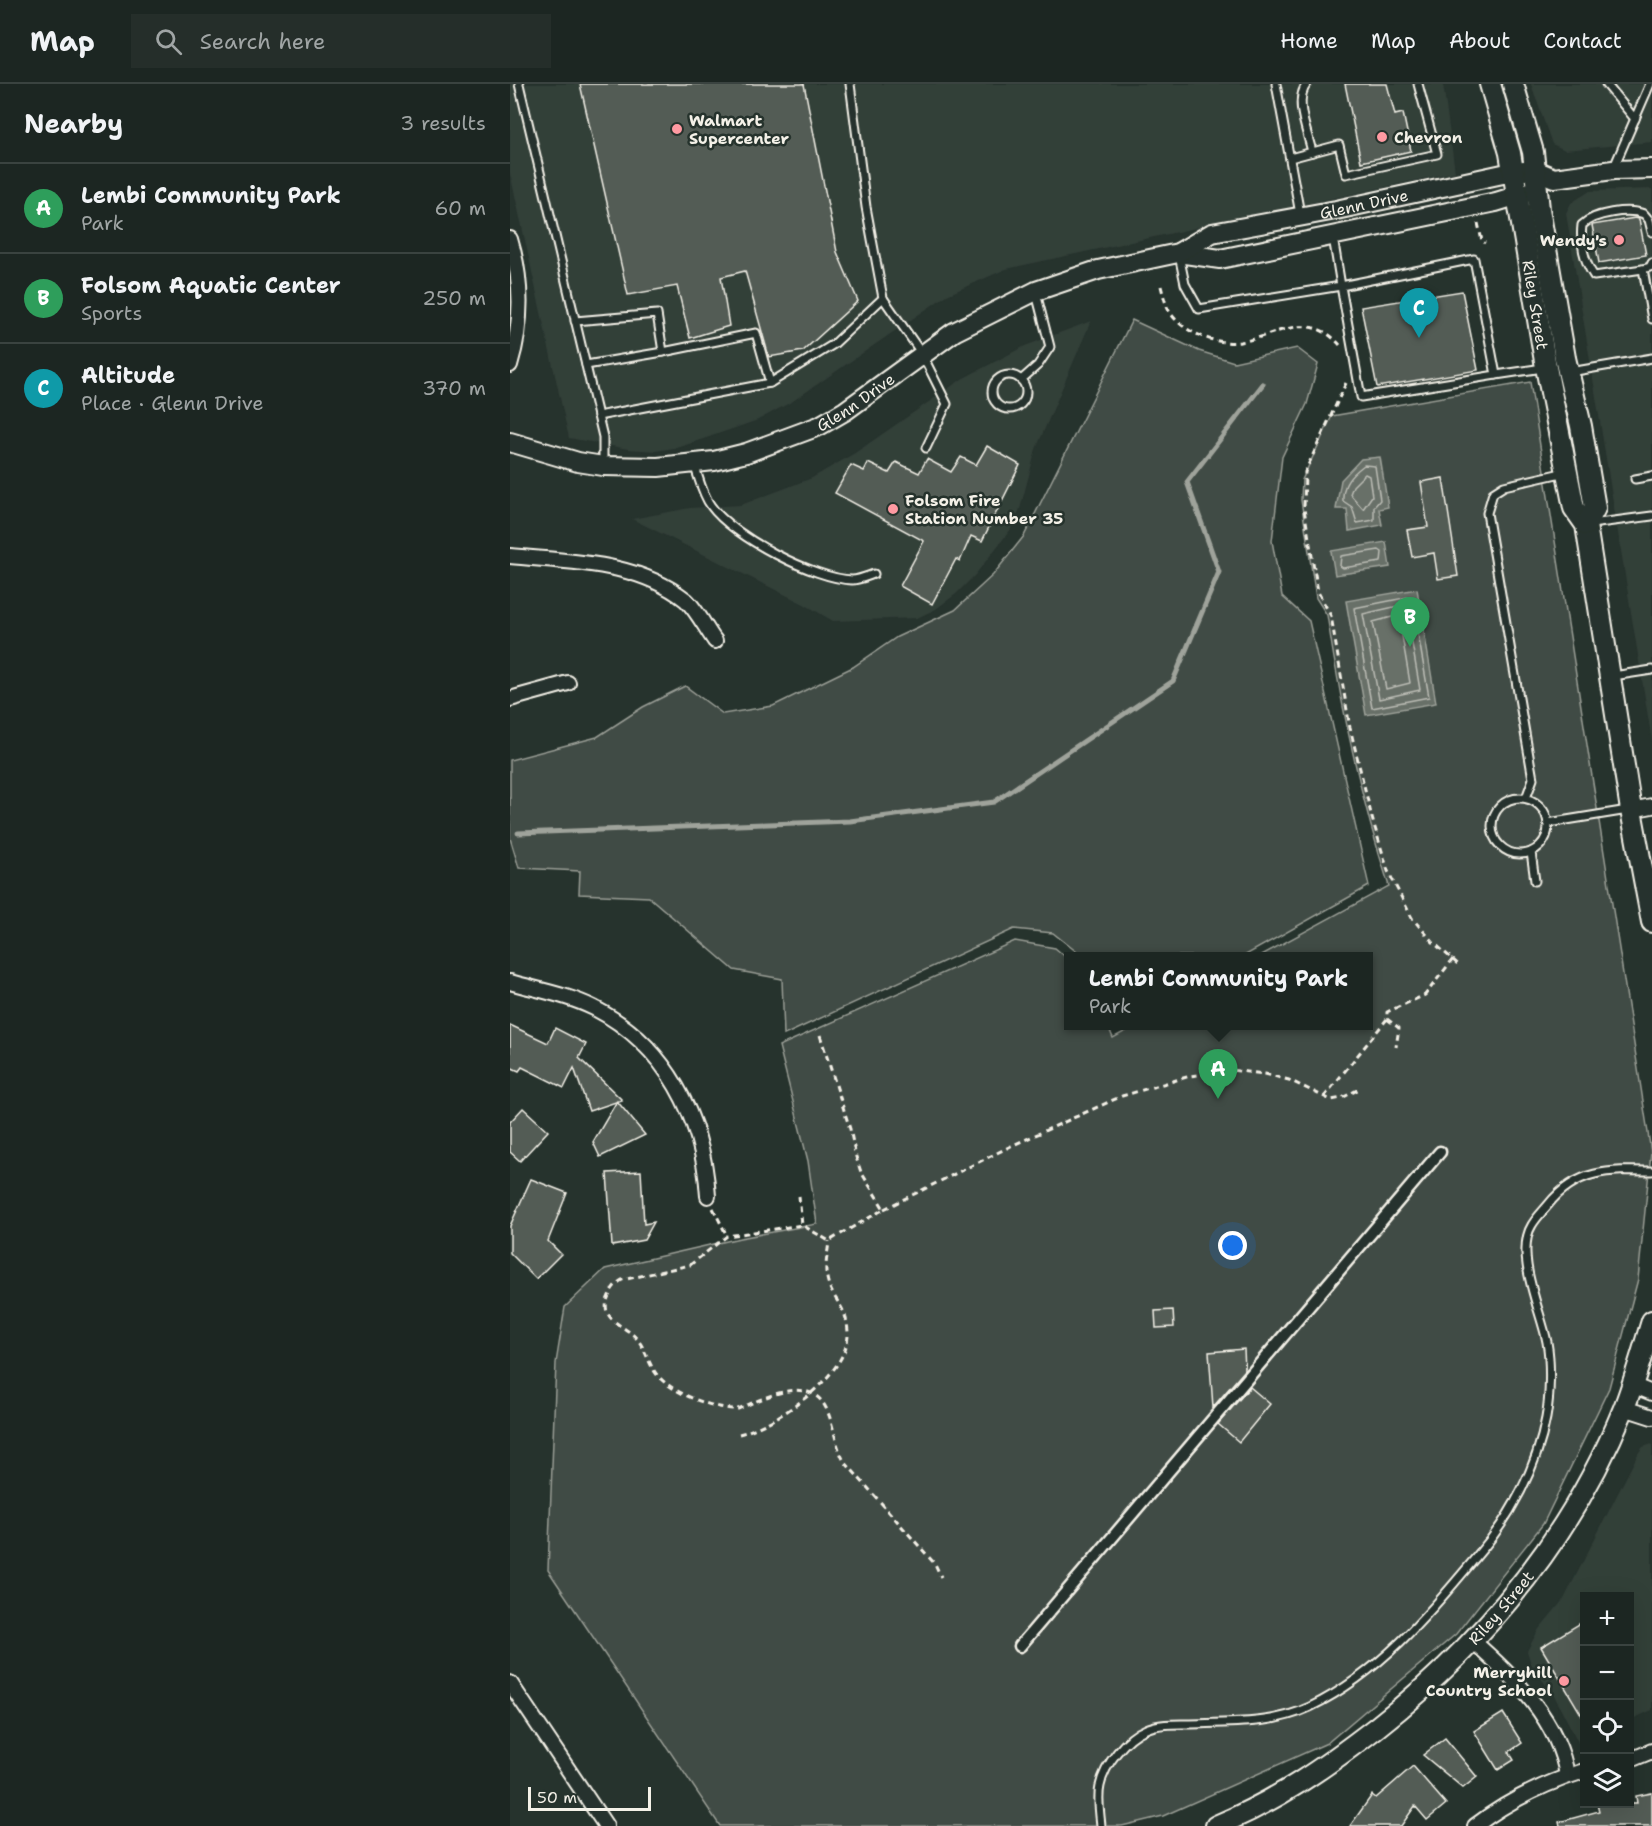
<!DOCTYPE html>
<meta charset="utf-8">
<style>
body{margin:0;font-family:"Shantell Sans",sans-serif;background:#252e2a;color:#f1f3f6}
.controls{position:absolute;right:18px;bottom:18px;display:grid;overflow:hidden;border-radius:0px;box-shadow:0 6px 24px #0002}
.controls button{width:54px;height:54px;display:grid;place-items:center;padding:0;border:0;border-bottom:2px solid #3a4340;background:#1c2622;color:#f1f3f6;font:30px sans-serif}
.scale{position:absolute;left:18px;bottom:15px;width:123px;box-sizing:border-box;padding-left:6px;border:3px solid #f4f1e8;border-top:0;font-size:16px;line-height:21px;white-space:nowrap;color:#f4f1e8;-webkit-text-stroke:4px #26332d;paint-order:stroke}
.you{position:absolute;left:723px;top:1162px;width:21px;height:21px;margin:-15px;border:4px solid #fff;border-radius:50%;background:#1a73e8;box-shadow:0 0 0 9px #1a73e833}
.badge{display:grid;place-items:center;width:39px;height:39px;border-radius:50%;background:#2563eb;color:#fff;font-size:20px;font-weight:700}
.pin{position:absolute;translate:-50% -50px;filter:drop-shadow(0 2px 3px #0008)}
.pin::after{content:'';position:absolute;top:32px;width:21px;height:18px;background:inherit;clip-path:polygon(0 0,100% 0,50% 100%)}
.popup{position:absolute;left:554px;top:868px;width:309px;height:78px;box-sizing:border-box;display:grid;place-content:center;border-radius:0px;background:#1c2622;filter:drop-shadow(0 2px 4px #0005);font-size:20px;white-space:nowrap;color:#a0a5a5}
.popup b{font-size:22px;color:#f1f3f6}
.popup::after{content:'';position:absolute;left:50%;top:100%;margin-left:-12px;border:12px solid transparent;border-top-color:#1c2622}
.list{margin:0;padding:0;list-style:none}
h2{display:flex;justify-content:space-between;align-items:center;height:78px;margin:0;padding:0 24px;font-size:26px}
h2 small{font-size:20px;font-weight:400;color:#a0a5a5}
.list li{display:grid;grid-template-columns:39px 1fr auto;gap:18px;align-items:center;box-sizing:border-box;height:90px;padding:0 24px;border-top:2px solid #3a4340}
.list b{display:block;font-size:22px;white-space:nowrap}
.list p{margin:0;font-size:20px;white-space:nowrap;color:#a0a5a5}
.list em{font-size:20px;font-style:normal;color:#a0a5a5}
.icon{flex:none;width:33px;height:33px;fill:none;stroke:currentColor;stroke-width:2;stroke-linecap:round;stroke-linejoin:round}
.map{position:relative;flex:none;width:1142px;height:1742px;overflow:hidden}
header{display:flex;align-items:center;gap:36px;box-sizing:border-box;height:84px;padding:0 30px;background:#1c2622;border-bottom:2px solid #3a4340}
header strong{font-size:28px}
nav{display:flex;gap:33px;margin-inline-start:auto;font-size:21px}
.search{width:420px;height:54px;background:#252e2a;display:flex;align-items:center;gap:15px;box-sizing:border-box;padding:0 21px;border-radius:0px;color:#a0a5a5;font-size:22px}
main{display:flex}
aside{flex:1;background:#1c2622}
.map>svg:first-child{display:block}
.built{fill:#333f39}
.green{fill:#414b45;stroke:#9a9e96;stroke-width:1.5}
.water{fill:#676f68;stroke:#9fa39b;stroke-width:1.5}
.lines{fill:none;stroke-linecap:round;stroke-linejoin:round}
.shore{stroke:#bcbdb5;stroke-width:1.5}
.stream{stroke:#9fa39b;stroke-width:5}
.building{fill:#525c55;stroke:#f4f1e8;stroke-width:1.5}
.service-casing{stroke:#f4f1e8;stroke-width:11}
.pedestrian-casing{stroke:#f4f1e8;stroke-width:15}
.minor-casing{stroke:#f4f1e8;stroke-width:18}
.tertiary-casing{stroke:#f4f1e8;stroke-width:22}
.secondary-casing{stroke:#f4f1e8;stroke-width:24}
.path{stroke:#f4f1e8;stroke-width:3;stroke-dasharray:6 4.5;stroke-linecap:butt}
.service{stroke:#26332d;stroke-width:7}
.pedestrian{stroke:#26332d;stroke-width:10}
.minor{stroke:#26332d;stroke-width:14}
.tertiary{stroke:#26332d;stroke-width:18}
.secondary{stroke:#26332d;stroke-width:20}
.poi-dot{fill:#ff9aa2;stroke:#26332d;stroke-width:2}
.labels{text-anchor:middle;stroke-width:5;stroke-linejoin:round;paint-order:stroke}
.poi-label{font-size:16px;font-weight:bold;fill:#f4f1e8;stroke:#26332d;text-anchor:start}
.street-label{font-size:16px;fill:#f4f1e8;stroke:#26332d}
</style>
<header>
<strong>Map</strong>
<div class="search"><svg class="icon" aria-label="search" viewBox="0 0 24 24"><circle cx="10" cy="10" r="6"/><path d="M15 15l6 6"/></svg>Search here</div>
<nav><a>Home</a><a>Map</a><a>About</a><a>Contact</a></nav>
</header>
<main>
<aside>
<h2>Nearby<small>3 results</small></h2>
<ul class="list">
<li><span class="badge" style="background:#2e9e5b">A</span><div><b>Lembi Community Park</b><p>Park</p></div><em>60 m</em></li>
<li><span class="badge" style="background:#2e9e5b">B</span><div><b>Folsom Aquatic Center</b><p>Sports</p></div><em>250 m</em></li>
<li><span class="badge" style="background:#0f9aa8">C</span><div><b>Altitude</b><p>Place · Glenn Drive</p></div><em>370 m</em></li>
</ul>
</aside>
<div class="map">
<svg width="1142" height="1742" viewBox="0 0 1142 1742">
<rect width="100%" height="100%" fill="#26332d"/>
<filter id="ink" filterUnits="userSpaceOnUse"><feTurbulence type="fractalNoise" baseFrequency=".0167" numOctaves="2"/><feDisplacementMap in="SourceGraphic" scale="12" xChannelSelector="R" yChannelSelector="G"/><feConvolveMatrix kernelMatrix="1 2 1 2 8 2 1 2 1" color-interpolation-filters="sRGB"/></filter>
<g filter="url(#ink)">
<g class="built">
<polygon points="0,0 933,0 945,88 496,185 437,211 283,317 248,336 170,363 146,367 118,365 59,354 0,89"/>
<polygon points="1021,0 1142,0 1142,58 1055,66 1042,60"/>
<polygon points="1142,105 1142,657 1056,129 1061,119 1080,107"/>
<polygon points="581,237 526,365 510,425 501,445 465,491 446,510 426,525 407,534 323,537 294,520 122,435 180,424 231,421 302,394 345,369 452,295 515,262"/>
<polygon points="1142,1360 1142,1626 1120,1636 1120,1512 1074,1512 1074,1662 1070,1662 1044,1611 1022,1583 1017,1567 1029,1545 1054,1515 1129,1368 1133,1363"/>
</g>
<g class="green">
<polygon points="622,236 689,267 724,278 787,264 808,280 797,320 772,373 762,457 772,512 799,537 859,802 734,872 572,872 543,849 504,845 274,951 272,895 224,886 139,813 69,810 70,787 9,784 0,754 0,676 87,653 133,623 175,602 213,630 263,622 343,583 387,553 445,526 483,491 514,452"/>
<path d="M1020,298L1141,1068L1128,1195L1099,1304L1033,1440L946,1550L817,1659L653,1732L612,1742H210L38,1486L46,1279L55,1223L95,1185L230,1154L307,1140L298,1077L269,962L505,857L545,864L558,875V942H598L603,954L625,942H858V872H750L879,802C850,713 831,623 817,531L806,514L791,416L792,396L822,332Z"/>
</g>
<g class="water">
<polygon points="870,373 878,423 869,425 872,441 839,447 837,425 826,425 831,396 851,375"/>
<polygon points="876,458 880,483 825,491 821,467"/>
<polygon points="907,505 926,619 856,631 836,517"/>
</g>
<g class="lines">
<g class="shore">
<path d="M854,381L865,382L870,416L864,423V436L847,439L842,423L833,417C832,400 841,391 854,381Z"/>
<polygon points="855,390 859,392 862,412 853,425 840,410 843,402"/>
<polygon points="869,466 872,468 871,478 833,484 830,482 831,472"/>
<polygon points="899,513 902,515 919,613 862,624 844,524"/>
<polygon points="893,521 896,524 910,606 869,615 853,530"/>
<polygon points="886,532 889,534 900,599 876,605 863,538"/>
</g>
<polyline class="stream" points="8,749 340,737 484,718 663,597 709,488 677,398 753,300"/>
</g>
<g class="building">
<polygon points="70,0 294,0 327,168 348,217 293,267 259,273 235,187 211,193 219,242 180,254 167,202 118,211"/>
<polygon points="835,0 877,0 885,31 893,29 901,67 851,78"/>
<polygon points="1125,134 1129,135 1136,171 1089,179 1082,141"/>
<polygon points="952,207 968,286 867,303 851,223"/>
<polygon points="477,362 510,381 472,457 461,452 450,477 446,475 422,520 390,502 414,457 325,409 341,381 354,387 358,379 379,389 386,378 409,389 417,375 441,388 451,373 466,381"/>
<polygon points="933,394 948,492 928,495 924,469 902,473 897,446 918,443 911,398"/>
<polygon points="0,941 38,959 45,944 76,960 69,974 112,1016 79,1027 64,984 54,1004 12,983 9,987 0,983"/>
<polygon points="107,1017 135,1051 90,1073 83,1058"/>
<polygon points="13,1024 38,1047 10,1077 0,1068 0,1038"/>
<polygon points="131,1087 134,1140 144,1138 134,1156 102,1162 97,1089"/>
<polygon points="21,1095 57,1109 38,1157 51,1170 26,1195 0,1169 0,1142"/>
<polygon points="663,1226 664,1243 646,1244 645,1227"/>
<polygon points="734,1265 735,1286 703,1323 699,1268"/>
<polygon points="740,1303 760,1320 729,1358 708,1340"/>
<polygon points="1074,1537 1074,1635 1031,1563"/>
<polygon points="993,1629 1012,1659 999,1668 1004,1676 988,1686 964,1647"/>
<polygon points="935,1654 967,1693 953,1704 913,1671"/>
<polygon points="903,1682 936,1720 917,1736 905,1722 891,1742 840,1742 862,1711 866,1714"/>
<polygon points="1142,1709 1142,1742 1050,1742 1049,1738 1089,1727 1087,1719 1127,1719 1126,1712"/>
</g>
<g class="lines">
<g class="service-casing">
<g id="service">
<polyline points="9,0 93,353 93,381"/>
<polyline points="340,0 356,123 373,214 412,270 437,320 416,364"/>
<polyline points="766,0 790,130"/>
<path d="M797,0C783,16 798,49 802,68"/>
<polyline points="1096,0 1125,35"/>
<polyline points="780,74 829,61 836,90 927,70 908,0"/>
<polyline points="1104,83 1140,0"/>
<path d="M1142,148L1139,136L1134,130C1118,124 1084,129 1072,141C1070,158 1074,178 1084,192L1133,185L1140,183L1142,179"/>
<polyline points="669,171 675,200 689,225 831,202 823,153"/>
<polygon points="964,175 986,291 851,313 831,202"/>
<polyline points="1133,185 1142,235"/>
<polyline points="65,237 147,230 153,268 76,281"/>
<polyline points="1060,288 1142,274"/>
<polyline points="986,291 1033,284"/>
<circle cx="499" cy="308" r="17"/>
<polyline points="511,296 528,281 540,263 526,209"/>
<polyline points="260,299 324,260 373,214"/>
<polyline points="88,332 260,299 246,249 153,268"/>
<path d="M184,380C189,394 192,410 201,422C223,453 305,495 342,496C349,496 358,492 364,490"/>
<polyline points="1125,395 1142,392"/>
<polyline points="1081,440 1142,432"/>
<polyline points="1103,592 1142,586"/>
<circle cx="1010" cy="742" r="28"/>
<polyline points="1016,714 1023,695 977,429 983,409 994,402 1056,388"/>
<polyline points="1038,739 1118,726"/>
<polyline points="1021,768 1025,797"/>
<path d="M591,1742C590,1729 587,1715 590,1702C594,1681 616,1653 636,1645C649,1639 667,1640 681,1640C722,1638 762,1641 800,1623C870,1589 918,1531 967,1472C1000,1434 1027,1384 1036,1334C1040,1312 1041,1280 1037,1258C1031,1227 1004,1170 1022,1141C1026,1134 1033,1127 1038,1121C1067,1085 1099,1086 1142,1087"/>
</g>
</g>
<g class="pedestrian-casing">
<polyline id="pedestrian" points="510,1562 930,1068"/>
</g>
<g class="minor-casing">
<g id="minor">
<path d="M0,155C13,198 13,238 0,281"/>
<path d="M0,472C59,478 127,477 176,516C187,526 196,545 205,557"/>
<polyline points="0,615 58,599"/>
<polyline points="1121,726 1142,722"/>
<path d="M0,898C28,906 58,911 84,924C156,961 193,1033 198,1112"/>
<polyline points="1122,1301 1142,1309"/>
<polyline points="1114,1324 1142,1333"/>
<path d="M964,1558C1004,1593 1049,1637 1057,1692"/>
<polyline points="0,1599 96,1742"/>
<polyline points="1120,1676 1142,1667"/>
<path d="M965,1742C998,1717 1035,1699 1074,1687"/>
</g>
</g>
<g class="tertiary-casing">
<g id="tertiary">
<polyline points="668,169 710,175 986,118 1022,107"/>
<path id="s1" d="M0,358L68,378L93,382L148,383L204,377L236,369L309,342L335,327L444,248L526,207L588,186L668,169L702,149L826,126L1002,88L1025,86L1044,94L1103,86L1142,85"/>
</g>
</g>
<g class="secondary-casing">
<g id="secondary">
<path id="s2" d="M980,0L1000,69L1036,283L1064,424L1076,441L1121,726L1142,838"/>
<polyline points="1003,0 1023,68 1029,125 1055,274 1071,342 1085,424 1076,441"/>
<path id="s3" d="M706,1742C768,1716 814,1684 867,1643C975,1558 1062,1452 1114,1324C1125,1296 1133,1266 1142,1237"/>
</g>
</g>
<g class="path">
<polyline points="968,139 972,157 975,159"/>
<path d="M651,202C653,210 655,218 658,225C670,248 705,261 730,258C767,252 798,225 830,261"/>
<polyline points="836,299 795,388 794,425 808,508 821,532 840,644 862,734 878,787 902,834 923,858 950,882"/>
<polyline points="877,935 889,944 886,963"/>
<path d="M310,951L340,1045L346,1073L351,1088L374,1125L319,1157L292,1141L217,1152L180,1181L112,1196C104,1201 102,1205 98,1214C89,1237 116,1241 127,1255C135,1264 138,1278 145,1288C158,1308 205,1326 228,1325C253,1315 298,1289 316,1324C324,1341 325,1360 334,1377L425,1480L431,1493"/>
<polyline points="814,1013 877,935 877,928 915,911 943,875"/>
<polyline points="289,1112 292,1141"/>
<polyline points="203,1124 217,1152"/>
<polyline points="374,1125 501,1062 612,1012 680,992 721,986 755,990 779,996 821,1016 832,1014 851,1004"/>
<path d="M229,1350C266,1341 339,1291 338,1249C337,1220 321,1216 317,1194C314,1183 318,1169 319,1157"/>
</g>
<use href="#service" class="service"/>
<use href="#pedestrian" class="pedestrian"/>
<use href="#minor" class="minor"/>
<use href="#tertiary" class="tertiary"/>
<use href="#secondary" class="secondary"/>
</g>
</g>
<g class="poi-dot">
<circle cx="167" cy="45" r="6"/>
<circle cx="872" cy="53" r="6"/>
<circle cx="1109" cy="156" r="6"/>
<circle cx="383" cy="425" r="6"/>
<circle cx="1054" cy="1597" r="6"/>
</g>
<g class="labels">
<g class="poi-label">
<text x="179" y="42">Walmart<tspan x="179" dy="18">Supercenter</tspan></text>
<text x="884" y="59">Chevron</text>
<text x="1097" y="162" text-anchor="end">Wendy's</text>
<text x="395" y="422">Folsom Fire<tspan x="395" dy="18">Station Number 35</tspan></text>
<text x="1042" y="1594" text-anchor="end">Merryhill<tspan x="1042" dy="18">Country School</tspan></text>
</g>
<g class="street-label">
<text dy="6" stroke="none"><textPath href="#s1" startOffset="916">Glenn Drive</textPath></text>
<text dy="6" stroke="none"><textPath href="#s2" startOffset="226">Riley Street</textPath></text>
<text dy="6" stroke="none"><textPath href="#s1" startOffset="362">Glenn Drive</textPath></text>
<text dy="6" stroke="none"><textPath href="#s3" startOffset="362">Riley Street</textPath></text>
</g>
</g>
</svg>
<div class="controls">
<button>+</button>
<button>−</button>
<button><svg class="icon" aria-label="locate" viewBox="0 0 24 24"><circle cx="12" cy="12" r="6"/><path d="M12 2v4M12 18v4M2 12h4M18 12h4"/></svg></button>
<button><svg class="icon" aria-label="layers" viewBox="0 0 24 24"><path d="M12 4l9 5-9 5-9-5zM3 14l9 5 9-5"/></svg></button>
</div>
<div class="scale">50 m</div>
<div class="you"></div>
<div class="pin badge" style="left:708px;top:1015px;background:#2e9e5b">A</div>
<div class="popup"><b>Lembi Community Park</b>Park</div>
<div class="pin badge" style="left:900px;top:563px;background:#2e9e5b">B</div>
<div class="pin badge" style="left:909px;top:254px;background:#0f9aa8">C</div>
</div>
</main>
